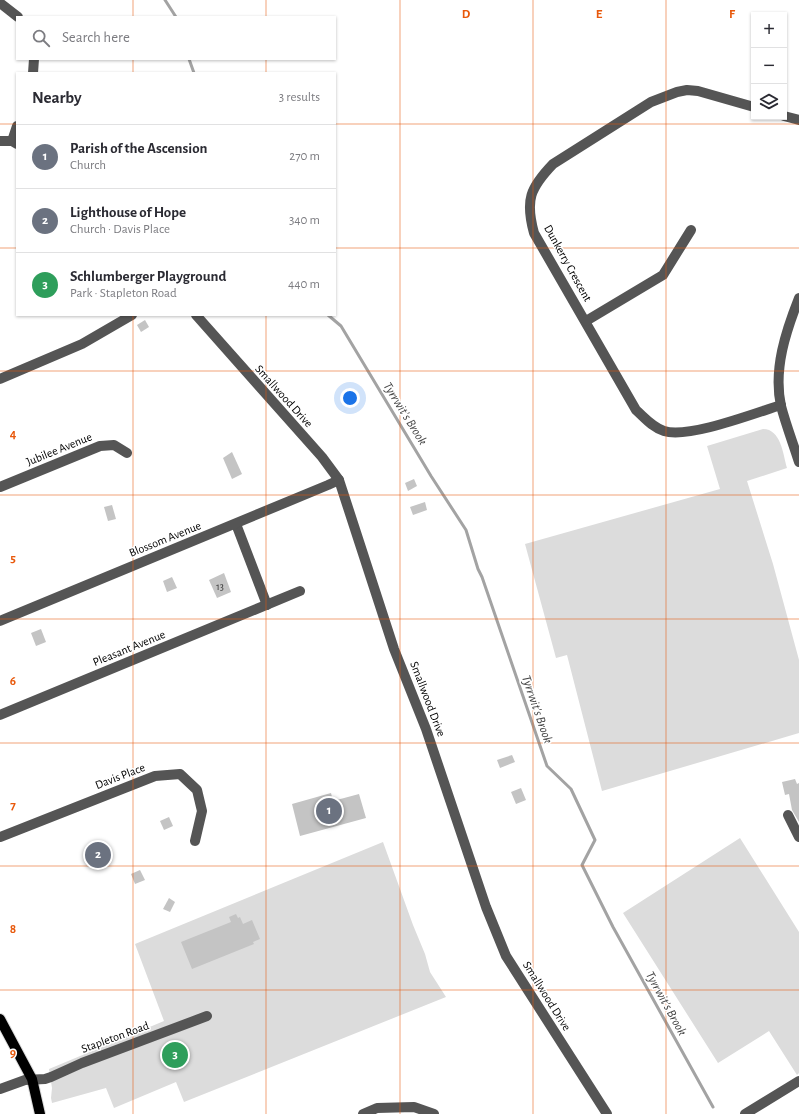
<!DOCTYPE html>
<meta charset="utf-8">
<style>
body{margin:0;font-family:"Alegreya Sans",sans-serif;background:#f7f7f7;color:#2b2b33}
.controls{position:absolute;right:12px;top:12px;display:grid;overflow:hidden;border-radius:0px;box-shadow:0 1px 3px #0004}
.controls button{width:36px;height:36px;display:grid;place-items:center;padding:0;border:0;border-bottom:1px solid #e1e1e2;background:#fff;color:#2b2b33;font:20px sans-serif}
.you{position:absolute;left:350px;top:398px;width:14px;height:14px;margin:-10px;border:3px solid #fff;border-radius:50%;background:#1a73e8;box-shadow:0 0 0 6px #1a73e833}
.badge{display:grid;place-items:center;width:26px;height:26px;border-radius:50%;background:#000;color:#fff;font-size:13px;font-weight:700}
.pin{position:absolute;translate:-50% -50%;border:2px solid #fff;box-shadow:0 1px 4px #0006}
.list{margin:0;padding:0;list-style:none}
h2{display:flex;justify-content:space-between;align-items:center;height:52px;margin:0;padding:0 16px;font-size:17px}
h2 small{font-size:13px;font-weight:400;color:#7c7c81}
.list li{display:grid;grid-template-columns:26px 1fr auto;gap:12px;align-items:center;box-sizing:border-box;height:64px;padding:0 16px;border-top:1px solid #e1e1e2}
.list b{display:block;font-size:15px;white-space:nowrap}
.list p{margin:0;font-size:13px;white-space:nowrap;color:#7c7c81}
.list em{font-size:13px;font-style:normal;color:#7c7c81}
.icon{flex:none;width:22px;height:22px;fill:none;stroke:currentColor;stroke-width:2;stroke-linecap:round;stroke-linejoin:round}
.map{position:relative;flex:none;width:799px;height:1114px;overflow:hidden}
.search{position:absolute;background:#fff;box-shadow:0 1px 3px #0004;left:16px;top:16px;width:320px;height:44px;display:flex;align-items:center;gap:10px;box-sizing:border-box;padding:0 14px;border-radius:0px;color:#7c7c81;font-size:15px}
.panel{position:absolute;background:#fff;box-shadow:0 1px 3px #0004;left:16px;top:72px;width:320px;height:244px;border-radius:0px}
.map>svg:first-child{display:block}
.green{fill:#dcdcdc}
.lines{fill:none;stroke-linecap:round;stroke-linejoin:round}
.stream{stroke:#a3a3a3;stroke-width:3}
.building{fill:#c4c4c4}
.major-casing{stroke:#dbdbdb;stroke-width:12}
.minor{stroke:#555;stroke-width:10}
.major{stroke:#000;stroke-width:10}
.grid{fill:none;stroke:#e8590c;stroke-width:1;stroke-opacity:0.55}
.labels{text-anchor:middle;stroke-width:3;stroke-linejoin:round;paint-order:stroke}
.number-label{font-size:10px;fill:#313131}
.street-label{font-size:12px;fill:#000;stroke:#fff}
.water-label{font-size:13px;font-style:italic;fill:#444;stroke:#fff}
.grid-label{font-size:13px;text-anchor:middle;font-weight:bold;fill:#e8590c;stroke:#fff;stroke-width:3;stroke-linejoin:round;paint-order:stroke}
</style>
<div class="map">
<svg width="799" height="1114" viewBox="0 0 799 1114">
<rect width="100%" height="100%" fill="#fff"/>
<g class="green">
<path d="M763,429C781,429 783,454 787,468L747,481L773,564L799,660V733L602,791L567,655L556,658L525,544L720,489L707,446Z"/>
<polygon points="740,838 799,932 799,1073 797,1075 769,1031 718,1063 623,913"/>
<polygon points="383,842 413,925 425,954 430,972 446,997 184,1102 176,1082 114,1108 106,1088 52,1103 51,1098 52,1088 49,1069 164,1021 135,944"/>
</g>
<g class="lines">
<g class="stream">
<polyline points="165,0 176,17"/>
<polyline points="189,59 194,73"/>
<polyline points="328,315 341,326 431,476 466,530 478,569 482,577 547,766 571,789 595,840 582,865 613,927 713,1107"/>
</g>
</g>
<g class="building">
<polygon points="145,320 149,327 141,332 137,325"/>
<polygon points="232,452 242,474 232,479 223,458"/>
<polygon points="414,479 417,486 408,491 405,483"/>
<polygon points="425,502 427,510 413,515 410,507"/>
<polygon points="112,505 116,519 108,521 104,507"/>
<polygon points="224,573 231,592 217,598 209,580"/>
<polygon points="172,577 177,588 167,592 163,581"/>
<polygon points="41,629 46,642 36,646 31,633"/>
<polygon points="512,755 515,762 500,768 497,760"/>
<polygon points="795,779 797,784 799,783 799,822 792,810 789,794 785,795 782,782"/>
<polygon points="521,788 526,800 516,804 511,792"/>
<polygon points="331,793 333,801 359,794 366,818 300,836 292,804"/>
<polygon points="169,817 173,826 164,830 160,821"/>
<polygon points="140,870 145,880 135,884 131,874"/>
<polygon points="169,898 175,902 170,912 163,909"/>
<polygon points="236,914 238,918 240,917 243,924 252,920 260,939 253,942 254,944 192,969 181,942 231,922 229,917"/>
</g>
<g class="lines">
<g class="major-casing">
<polyline id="major" points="0,1019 32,1079 40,1114"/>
</g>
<g class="minor">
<polyline points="0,3 18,17"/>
<polyline points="33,73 34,59"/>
<path d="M754,107L698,91L687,90L677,92L651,102L553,164C530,188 525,200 534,233L636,410C645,418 652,427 664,431C688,439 755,413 781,405"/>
<polyline points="784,116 799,120"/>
<polyline points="0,141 12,141 17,144"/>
<polyline points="12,141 17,126"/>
<path d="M799,298C786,331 773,369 781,406C786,425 793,443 799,462"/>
<polyline points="196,315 322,457 339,480 394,649 426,729 486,907 506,956 607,1114"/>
<polyline points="586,321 663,275 691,230"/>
<polyline points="0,379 82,344 132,315"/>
<polyline points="0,487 100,446 114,445 127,453"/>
<polyline points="236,524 267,605"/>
<polyline points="0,621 328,485 339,480"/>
<polyline points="0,715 300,591"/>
<polyline points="788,815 799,837"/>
<polyline points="0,837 155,776 180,774 197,790 202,811 195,841"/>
<polyline points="0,1089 25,1080 45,1079 51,1077 82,1063 207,1016"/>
<polyline points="363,1114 377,1108 414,1107 434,1114"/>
<polyline points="745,1114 799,1081"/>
</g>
<use href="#major" class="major"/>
</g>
<path class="grid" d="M133,0V17M266,0V17M400,0V1114M533,0V1114M666,0V1114M133,59V73M266,59V73M0,124H17M335,124H799M0,248H17M335,248H799M133,315V1114M266,315V1114M0,371H799M0,495H799M0,619H799M0,743H799M0,866H799M0,990H799"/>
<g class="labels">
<g class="number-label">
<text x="220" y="590">13</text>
</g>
<g class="street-label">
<text transform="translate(568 263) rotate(61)" y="4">Dunkerry Crescent</text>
<text transform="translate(284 396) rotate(48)" y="4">Smallwood Drive</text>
<text transform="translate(59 449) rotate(-22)" y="4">Jubilee Avenue</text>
<text transform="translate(165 539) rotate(-22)" y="4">Blossom Avenue</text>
<text transform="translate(129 648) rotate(-22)" y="4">Pleasant Avenue</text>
<text transform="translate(428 699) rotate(69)" y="4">Smallwood Drive</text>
<text transform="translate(120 776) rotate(-21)" y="4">Davis Place</text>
<text transform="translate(547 996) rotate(58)" y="4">Smallwood Drive</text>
<text transform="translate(115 1037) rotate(-20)" y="4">Stapleton Road</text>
</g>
<g class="water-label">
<text transform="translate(406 413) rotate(58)" y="5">Tyrrwit's Brook</text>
<text transform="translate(538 709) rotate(71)" y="5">Tyrrwit's Brook</text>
<text transform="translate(667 1003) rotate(61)" y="5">Tyrrwit's Brook</text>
</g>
</g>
<g class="grid-label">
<text x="466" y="18">D</text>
<text x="599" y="18">E</text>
<text x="732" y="18">F</text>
<text x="13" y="438">4</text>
<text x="13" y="562">5</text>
<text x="13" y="685">6</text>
<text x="13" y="809">7</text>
<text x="13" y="933">8</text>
<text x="13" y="1057">9</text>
</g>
</svg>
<div class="controls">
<button>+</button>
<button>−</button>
<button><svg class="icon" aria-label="layers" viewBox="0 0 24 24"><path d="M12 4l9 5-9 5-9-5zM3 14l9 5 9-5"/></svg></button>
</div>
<div class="you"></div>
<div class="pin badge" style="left:329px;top:811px;background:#6b7280">1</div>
<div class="pin badge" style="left:98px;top:855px;background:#6b7280">2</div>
<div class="pin badge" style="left:175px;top:1055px;background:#2e9e5b">3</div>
<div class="search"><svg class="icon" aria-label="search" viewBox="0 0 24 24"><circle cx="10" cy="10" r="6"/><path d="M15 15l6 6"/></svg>Search here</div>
<section class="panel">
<h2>Nearby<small>3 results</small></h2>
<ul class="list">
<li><span class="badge" style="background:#6b7280">1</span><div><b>Parish of the Ascension</b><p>Church</p></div><em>270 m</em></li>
<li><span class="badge" style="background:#6b7280">2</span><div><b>Lighthouse of Hope</b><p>Church · Davis Place</p></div><em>340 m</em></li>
<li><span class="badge" style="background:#2e9e5b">3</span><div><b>Schlumberger Playground</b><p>Park · Stapleton Road</p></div><em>440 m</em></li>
</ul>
</section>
</div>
